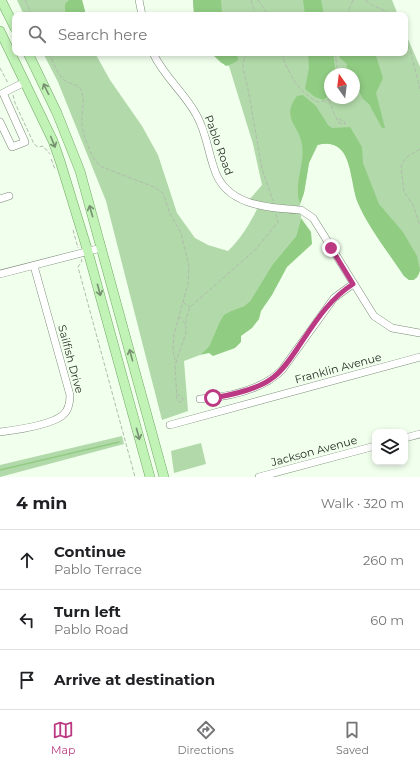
<!DOCTYPE html>
<meta charset="utf-8">
<style>
body{margin:0;font-family:Montserrat,sans-serif;background:#f6f6f6;color:#202124}
.controls{position:absolute;right:12px;bottom:12px;display:grid;overflow:hidden;border-radius:8px;box-shadow:0 2px 6px #0003}
.controls button{width:36px;height:36px;display:grid;place-items:center;padding:0;border:0;border-bottom:1px solid #e0e0e0;background:#fff;color:#202124;font:20px sans-serif}
.compass{position:absolute;left:324px;top:68px;width:36px;height:36px;border-radius:50%;background:#fff;box-shadow:0 2px 6px #0003;rotate:346deg}
.stop{position:absolute;width:12px;height:12px;margin:-9px;border:3px solid #bb3982;border-radius:50%;background:#fff}
.stop.end{background:#bb3982;border-color:#fff;box-shadow:0 1px 4px #0008}
.list{margin:0;padding:0;list-style:none}
h2{display:flex;justify-content:space-between;align-items:center;height:52px;margin:0;padding:0 16px;font-size:17px}
h2 small{font-size:13px;font-weight:400;color:#757577}
.list li{display:grid;grid-template-columns:26px 1fr auto;gap:12px;align-items:center;box-sizing:border-box;height:60px;padding:0 16px;border-top:1px solid #e0e0e0}
.list b{display:block;font-size:15px;white-space:nowrap}
.list p{margin:0;font-size:13px;white-space:nowrap;color:#757577}
.list em{font-size:13px;font-style:normal;color:#757577}
.icon{flex:none;width:22px;height:22px;fill:none;stroke:currentColor;stroke-width:2;stroke-linecap:round;stroke-linejoin:round}
.map{position:relative;flex:none;width:420px;height:477px;overflow:hidden}
.search{position:absolute;background:#fff;box-shadow:0 2px 6px #0003;left:12px;right:12px;top:12px;height:44px;display:flex;align-items:center;gap:10px;box-sizing:border-box;padding:0 14px;border-radius:8px;color:#757577;font-size:15px}
.sheet{height:232px;background:#fff}
nav{display:flex;justify-content:space-around;align-items:center;box-sizing:border-box;height:56px;border-top:1px solid #e0e0e0;background:#fff;font-size:11px;color:#757577}
nav a{display:grid;justify-items:center;gap:2px}
nav .on{color:#bb3982}
.map>svg:first-child{display:block}
.green{fill:#b2d9a9;fill-rule:evenodd}
.water{fill:#91cc83}
.lines{fill:none;stroke-linecap:round;stroke-linejoin:round}
.stream{stroke:#91cc83;stroke-width:1.5}
.minor-casing{stroke:#7c8979;stroke-width:8}
.major-casing{stroke:#72a865;stroke-width:10}
.path{stroke:#b0bcad;stroke-width:1;stroke-dasharray:4 2;stroke-linecap:butt}
.minor{stroke:#fff;stroke-width:7}
.major{stroke:#c1f2b6;stroke-width:9}
.oneway{stroke:#769070}
.route{stroke:#bb3982;stroke-width:5}
.labels{text-anchor:middle;stroke-width:4;stroke-linejoin:round;paint-order:stroke}
.street-label{font-size:11px;fill:#2a2f29;stroke:#f1ffed}
</style>
<div class="map">
<svg width="420" height="477" viewBox="0 0 420 477">
<rect width="100%" height="100%" fill="#f1ffed"/>
<g class="green">
<polygon points="17,0 82,0 86,15 24,15"/>
<polygon points="193,0 392,0 398,15 194,15"/>
<path d="M405,32L420,67V270L417,278L409,280L404,276C389,253 367,226 358,201C352,187 351,158 341,149C334,143 326,143 318,145L309,163L304,193L300,204L301,218L296,236L272,265L250,301L244,306L233,310L219,323L209,346L200,355L184,361L188,411L162,420L106,201L58,82L43,53H95L110,80L142,126L158,155L177,213L195,238L208,245L228,251C242,237 251,222 259,205L249,200L262,185L253,144L229,66L221,63L211,53H405ZM330,74H354V98H330Z"/>
<polygon points="122,436 124,444 0,477 0,465"/>
<polygon points="201,443 206,464 174,473 171,451"/>
</g>
<g class="water">
<polygon points="69,0 82,0 86,15 65,15 65,4"/>
<polygon points="193,0 221,0 222,15 194,15"/>
<polygon points="303,0 321,0 324,15 305,15"/>
<polygon points="211,53 237,53 238,60 234,63 226,66"/>
<polygon points="308,53 333,53 336,74 330,74 330,95 323,100 315,97 305,89 309,68"/>
<polygon points="339,53 375,53 383,78 376,93 385,128 382,128 369,104 363,99 357,87 354,86 354,74 346,74 347,64 340,58"/>
<path d="M303,95L316,106L328,125L332,128L350,127L362,147L363,163L379,204L403,232L417,256L420,270L419,274L414,280H409L404,276C389,253 367,226 357,201C352,187 351,158 340,149C334,143 325,143 317,145L309,163L304,193L300,204C293,185 305,165 302,145C300,126 280,119 297,96Z"/>
<polygon points="301,218 311,232 312,244 287,267 272,295 261,311 259,319 252,328 241,336 241,342 235,348 213,356 209,353 200,355 209,346 219,323 224,315 233,310 244,306 250,301 272,265 296,236"/>
</g>
<g class="lines">
<polyline class="stream" points="0,470 119,442"/>
<g class="minor-casing">
<g id="minor">
<polyline points="139,0 142,15"/>
<path d="M153,53C164,77 185,93 197,116C206,132 208,151 214,168C225,206 268,208 301,210L313,218L374,316L392,328L420,333"/>
<polyline points="0,122 12,147 25,142 3,93 25,82"/>
<polyline points="0,199 9,196"/>
<polyline points="0,274 101,248"/>
<path d="M200,399C228,397 262,390 282,370L334,298L353,284"/>
<polyline points="170,425 420,357"/>
<path d="M0,432C16,430 51,425 63,415C69,410 70,403 70,395L34,266"/>
<polyline points="405,438 420,434"/>
<polyline points="259,477 375,446"/>
</g>
</g>
<g class="major-casing">
<g id="major">
<polyline points="1,0 15,28"/>
<polyline points="0,31 53,141 60,161 88,252 150,477"/>
<polyline points="28,53 57,113 80,171 164,477"/>
</g>
</g>
<g class="path">
<polyline points="25,0 32,15"/>
<polyline points="251,0 256,15"/>
<polyline points="258,0 268,15"/>
<path d="M366,0C370,7 382,7 391,15"/>
<polyline points="347,15 353,0"/>
<polyline points="405,40 411,53 420,89"/>
<path d="M49,53C53,61 57,74 64,80C71,86 79,82 82,93C85,104 81,114 82,124C83,136 92,161 102,167L154,187L163,193L170,214L181,233L189,266L188,284L174,334L173,350L175,360"/>
<polyline points="247,53 243,63 243,69 248,89 262,169 273,201"/>
<path d="M282,53C287,72 299,93 318,102L325,101L331,98"/>
<polyline points="335,53 338,74"/>
<polyline points="0,68 8,83"/>
<polyline points="13,95 15,103 34,144 38,147 43,146 50,154"/>
<path d="M329,100C332,108 334,115 339,123L345,124L344,121L337,119"/>
<polyline points="420,149 407,157 403,162 401,167 404,192 413,205 420,226"/>
<polyline points="51,159 55,169"/>
<polyline points="73,230 78,248"/>
<polyline points="81,259 82,261 78,267 135,477"/>
<polyline points="183,302 190,307"/>
<polyline points="179,316 186,325"/>
<polyline points="177,394 183,398 182,402 179,402 177,400 175,365 186,333 186,319 190,307 255,250 278,222 276,214"/>
</g>
<use href="#minor" class="minor"/>
<use href="#major" class="major"/>
</g>
<defs><path id="oneway-shaft" d="M-6 0H5M1.5-3L5.5 0L1.5 3" fill="none" stroke-width="1.6" stroke-linecap="round" stroke-linejoin="round"/></defs>
<g class="oneway">
<use href="#oneway-shaft" transform="translate(46 89) rotate(-116)"/>
<use href="#oneway-shaft" transform="translate(53 142) rotate(68)"/>
<use href="#oneway-shaft" transform="translate(91 211) rotate(-106)"/>
<use href="#oneway-shaft" transform="translate(99 290) rotate(75)"/>
<use href="#oneway-shaft" transform="translate(131 355) rotate(-105)"/>
<use href="#oneway-shaft" transform="translate(138 434) rotate(75)"/>
</g>
<g class="lines">
<path class="route" d="M213,398C231,395 256,390 271,379C282,372 290,359 297,349C314,324 328,300 353,284L331,248"/>
</g>
<g class="labels">
<g class="street-label">
<text transform="translate(219 145) rotate(70)" y="4">Pablo Road</text>
<text transform="translate(71 359) rotate(75)" y="4">Sailfish Drive</text>
<text transform="translate(338 368) rotate(-15)" y="4">Franklin Avenue</text>
<text transform="translate(314 451) rotate(-15)" y="4">Jackson Avenue</text>
</g>
</g>
</svg>
<div class="controls">
<button><svg class="icon" aria-label="layers" viewBox="0 0 24 24"><path d="M12 4l9 5-9 5-9-5zM3 14l9 5 9-5"/></svg></button>
</div>
<svg class="compass" viewBox="-18 -18 36 36"><path d="M0-13l5 13h-10z" fill="#e53935"/><path d="M0 13l5-13h-10z" fill="#757577"/></svg>
<div class="stop" style="left:213px;top:398px"></div>
<div class="stop end" style="left:331px;top:248px"></div>
<div class="search"><svg class="icon" aria-label="search" viewBox="0 0 24 24"><circle cx="10" cy="10" r="6"/><path d="M15 15l6 6"/></svg>Search here</div>
</div>
<section class="sheet">
<h2>4 min<small>Walk · 320 m</small></h2>
<ul class="list">
<li><svg class="icon" aria-label="ahead" viewBox="0 0 24 24"><path d="M12 20V5M6 11l6-6 6 6"/></svg><div><b>Continue</b><p>Pablo Terrace</p></div><em>260 m</em></li>
<li><svg class="icon" aria-label="left" viewBox="0 0 24 24"><path d="M17 20v-9H6M10 6l-5 5 5 5"/></svg><div><b>Turn left</b><p>Pablo Road</p></div><em>60 m</em></li>
<li><svg class="icon" aria-label="arrive" viewBox="0 0 24 24"><path d="M6 21V4h12l-3 4 3 4H6"/></svg><div><b>Arrive at destination</b></div></li>
</ul>
</section>
<nav>
<a class="on"><svg class="icon" aria-label="map" viewBox="0 0 24 24"><path d="M3 6l6-2 6 2 6-2v14l-6 2-6-2-6 2zM9 4v14M15 6v14"/></svg>Map</a>
<a><svg class="icon" aria-label="directions" viewBox="0 0 24 24"><path d="M12 3l9 9-9 9-9-9zM9 14v-3h6M13 9l2 2-2 2"/></svg>Directions</a>
<a><svg class="icon" aria-label="saved" viewBox="0 0 24 24"><path d="M7 4h10v16l-5-4-5 4z"/></svg>Saved</a>
</nav>
